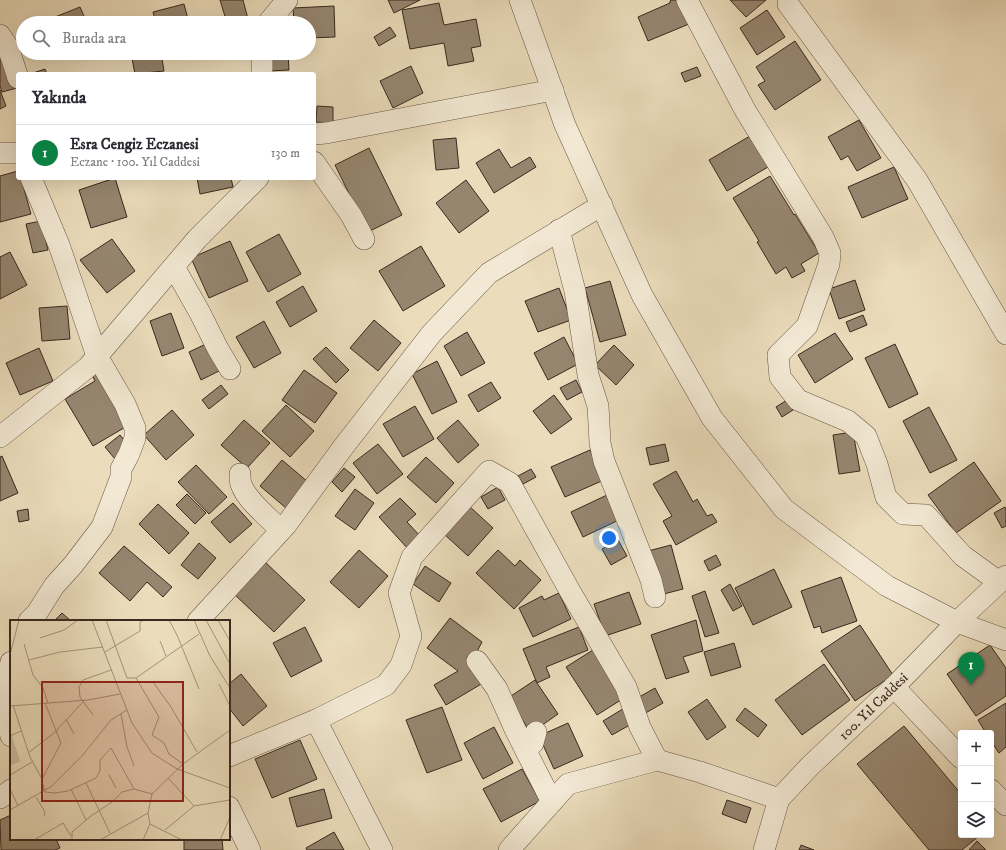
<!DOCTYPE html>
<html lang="tr">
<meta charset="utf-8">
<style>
body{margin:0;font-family:"IM FELL DW Pica",serif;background:#f7f7f7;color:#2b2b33}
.controls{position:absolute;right:12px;bottom:12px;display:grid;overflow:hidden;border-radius:4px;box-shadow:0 4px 16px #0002}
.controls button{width:36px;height:36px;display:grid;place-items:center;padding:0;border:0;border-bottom:1px solid #e1e1e2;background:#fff;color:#2b2b33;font:20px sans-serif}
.you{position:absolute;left:609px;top:538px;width:14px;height:14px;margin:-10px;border:3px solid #fff;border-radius:50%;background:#1a73e8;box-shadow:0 0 0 6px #1a73e833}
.badge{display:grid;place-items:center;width:26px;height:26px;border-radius:50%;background:#0b8043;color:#fff;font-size:13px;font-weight:700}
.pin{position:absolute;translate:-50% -33px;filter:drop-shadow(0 1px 2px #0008)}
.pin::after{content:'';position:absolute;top:21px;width:14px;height:12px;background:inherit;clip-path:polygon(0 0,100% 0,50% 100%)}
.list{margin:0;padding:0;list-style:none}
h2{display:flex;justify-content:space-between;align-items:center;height:52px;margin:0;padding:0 16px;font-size:17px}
h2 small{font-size:13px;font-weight:400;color:#7c7c81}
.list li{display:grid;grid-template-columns:26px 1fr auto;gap:12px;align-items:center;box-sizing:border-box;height:56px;padding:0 16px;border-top:1px solid #e1e1e2}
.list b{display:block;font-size:15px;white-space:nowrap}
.list p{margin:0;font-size:13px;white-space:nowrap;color:#7c7c81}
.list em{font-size:13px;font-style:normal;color:#7c7c81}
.icon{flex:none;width:22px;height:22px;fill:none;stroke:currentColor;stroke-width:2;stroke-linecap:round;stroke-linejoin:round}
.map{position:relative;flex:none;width:1006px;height:850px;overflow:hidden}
.search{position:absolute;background:#fff;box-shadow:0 4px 16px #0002;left:16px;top:16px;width:300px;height:44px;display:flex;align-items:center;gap:10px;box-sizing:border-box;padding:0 14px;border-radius:22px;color:#7c7c81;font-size:15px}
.panel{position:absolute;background:#fff;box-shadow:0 4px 16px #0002;left:16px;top:72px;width:300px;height:108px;border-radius:4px}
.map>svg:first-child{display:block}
.building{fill:#968670;stroke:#39291e}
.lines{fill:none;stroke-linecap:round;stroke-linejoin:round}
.minor-casing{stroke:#665645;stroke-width:22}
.minor{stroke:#f2e8d3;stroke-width:21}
.labels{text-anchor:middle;stroke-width:3;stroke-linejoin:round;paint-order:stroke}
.street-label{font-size:14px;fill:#39291e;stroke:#f2e8d3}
.inset-road{fill:none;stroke:#a4947c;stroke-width:1}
.view{fill:#8f2418;fill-opacity:0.15;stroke:#8f2418;stroke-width:2}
.inset-edge{fill:none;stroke:#39291e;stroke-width:2}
</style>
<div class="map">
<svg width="1006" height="850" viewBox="0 0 1006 850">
<rect width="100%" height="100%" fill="#ebdcbb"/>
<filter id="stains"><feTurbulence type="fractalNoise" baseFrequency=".005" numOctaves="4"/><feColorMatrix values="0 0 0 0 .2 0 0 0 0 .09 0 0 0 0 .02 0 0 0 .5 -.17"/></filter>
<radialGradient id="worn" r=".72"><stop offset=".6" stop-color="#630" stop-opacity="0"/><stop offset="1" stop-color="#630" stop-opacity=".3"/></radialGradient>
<g class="building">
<polygon points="220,0 243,0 249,23 227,23"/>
<polygon points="388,0 420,0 394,13"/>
<polygon points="671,0 679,0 689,24 648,41 638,17 670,3 670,1"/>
<polygon points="730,0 766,0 746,17"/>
<polygon points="439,3 444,25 476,19 481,46 471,48 474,61 448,66 444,43 410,49 402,10"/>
<polygon points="184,4 189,23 156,23 153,12"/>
<polygon points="334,6 335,37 309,38 309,23 294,23 293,8"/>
<polygon points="80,7 87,23 58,23 55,17"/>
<polygon points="767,10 785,37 757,55 740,28"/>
<polygon points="390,27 396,36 379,46 374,37"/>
<polygon points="795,41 821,80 775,110 758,85 765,81 756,67"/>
<polygon points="131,53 161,53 164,71 135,74"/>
<polygon points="268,53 288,53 289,70 269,71"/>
<polygon points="7,58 17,88 2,92 0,86 0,60"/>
<polygon points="411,66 423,93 393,108 380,81"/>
<polygon points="697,67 701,76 685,82 681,73"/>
<polygon points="45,69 47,74 34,74 33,73"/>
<polygon points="0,90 6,106 0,109"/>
<polygon points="317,106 333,107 333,123 316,122"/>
<polygon points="859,120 881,158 857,171 848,156 841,160 828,137"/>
<polygon points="750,136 768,167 727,191 709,160"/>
<polygon points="456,138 459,168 436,170 433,140"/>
<polygon points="369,148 402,215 368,232 335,165"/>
<polygon points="499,149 511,168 530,157 536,167 494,193 476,163"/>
<polygon points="894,167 908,199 862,218 848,187"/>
<polygon points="18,171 18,178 21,178 31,214 0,222 0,176"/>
<polygon points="770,176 794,215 795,214 819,253 801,264 805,271 792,278 786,267 776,274 757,242 759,241 733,198"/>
<polygon points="115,178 127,217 91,228 79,190"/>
<polygon points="197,178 231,178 233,187 200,194"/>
<polygon points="466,180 489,211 459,233 436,203"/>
<polygon points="41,221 48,250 33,253 26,224"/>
<polygon points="279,234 301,274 268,292 246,252"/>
<polygon points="112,239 135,271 107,293 80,260"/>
<polygon points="230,241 248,281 209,298 191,258"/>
<polygon points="421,246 445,286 403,311 379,271"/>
<polygon points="10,252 27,285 0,299 0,257"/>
<polygon points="855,280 865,310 839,319 829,289"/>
<polygon points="610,281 626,335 600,342 585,288"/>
<polygon points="303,286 317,311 290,327 276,302"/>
<polygon points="559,288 571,320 538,332 525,301"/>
<polygon points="67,306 70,339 42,341 39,308"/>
<polygon points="171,313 184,348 162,356 150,321"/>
<polygon points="863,315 867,325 850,332 846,322"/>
<polygon points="374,320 401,343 378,371 350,348"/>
<polygon points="264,321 281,353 254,368 236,337"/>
<polygon points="467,332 485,363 461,376 444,346"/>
<polygon points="835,333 853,359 815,383 798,355"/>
<polygon points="564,337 578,364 548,380 534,353"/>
<polygon points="206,344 219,371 201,380 189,352"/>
<polygon points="895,344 918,394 889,408 865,358"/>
<polygon points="614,345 634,365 616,385 595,365"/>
<polygon points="326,347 349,370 336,383 313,359"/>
<polygon points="39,348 53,381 20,395 6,363"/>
<polygon points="437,361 457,402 432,414 412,374"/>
<polygon points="304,370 337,393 315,423 282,400"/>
<polygon points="97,372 129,425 93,446 65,399 95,381 92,375"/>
<polygon points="576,380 582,392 567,400 560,388"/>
<polygon points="491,382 501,398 478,412 468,395"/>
<polygon points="221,385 228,394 209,409 202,400"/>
<polygon points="554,395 572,419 551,434 533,411"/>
<polygon points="787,400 793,410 782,417 776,407"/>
<polygon points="286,405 314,431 290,457 262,431"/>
<polygon points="415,406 434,439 403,457 383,424"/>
<polygon points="929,407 957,460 930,473 903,421"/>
<polygon points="172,410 194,435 166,460 144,435"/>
<polygon points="244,420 270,443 247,468 221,445"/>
<polygon points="458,420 479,445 458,463 437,438"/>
<polygon points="853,432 860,471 839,474 833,435"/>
<polygon points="120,435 130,447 115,459 105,447"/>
<polygon points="378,444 403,474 377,494 353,463"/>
<polygon points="665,444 669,461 650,465 646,448"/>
<polygon points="590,450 604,480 565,497 551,467"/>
<polygon points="2,456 18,493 0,501 0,457"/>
<polygon points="426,457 454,483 436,503 407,477"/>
<polygon points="282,460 308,482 286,508 260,486"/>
<polygon points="974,462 1001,501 956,533 928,495"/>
<polygon points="196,465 227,497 209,514 178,482"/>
<polygon points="344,468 355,477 342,492 332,482"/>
<polygon points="531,469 536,477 523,484 518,476"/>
<polygon points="676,471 693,502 697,499 707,516 712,514 717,522 676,545 663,521 672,516 653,484"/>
<polygon points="498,487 505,500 488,509 481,497"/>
<polygon points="355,489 374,503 355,530 335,516"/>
<polygon points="187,494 206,513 195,524 176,505"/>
<polygon points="607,495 619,520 583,537 571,512"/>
<polygon points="400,498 416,514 407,522 422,538 409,550 379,517"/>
<polygon points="233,503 252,524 230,543 211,522"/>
<polygon points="158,504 189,533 169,554 139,524"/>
<polygon points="469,506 493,528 468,556 444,534"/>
<polygon points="1005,507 1006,510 1006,526 1002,528 994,513"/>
<polygon points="28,509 29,520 19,522 17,511"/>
<polygon points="618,540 627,556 611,565 602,549"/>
<polygon points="199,543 216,558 198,579 181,565"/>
<polygon points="671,545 683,589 660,595 648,551"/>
<polygon points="124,546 172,587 163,597 147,582 130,601 99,573"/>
<polygon points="359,550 388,576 359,608 330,582"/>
<polygon points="498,550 515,566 520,560 541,580 514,609 476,573"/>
<polygon points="716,555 721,565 709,571 704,561"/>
<polygon points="264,561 305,600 274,632 233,593"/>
<polygon points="425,566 451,583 439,602 413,584"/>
<polygon points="774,569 792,607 753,625 735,588"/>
<polygon points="841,577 857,621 822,633 820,626 814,628 801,591"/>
<polygon points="730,584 742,606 733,611 721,590"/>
<polygon points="705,591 719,633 705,637 692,596"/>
<polygon points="629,592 641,624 605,636 594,604"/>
<polygon points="559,593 571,619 533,637 519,608 542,596 544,600"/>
<polygon points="62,613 71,621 54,621"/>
<polygon points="450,618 482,642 471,663 483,683 446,705 434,685 458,671 427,648"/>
<polygon points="696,620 703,651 683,657 689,672 666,679 651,635"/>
<polygon points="860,625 893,675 855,701 821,651"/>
<polygon points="305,627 322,661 291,677 273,643"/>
<polygon points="579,627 588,650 546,667 550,677 537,683 523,649"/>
<polygon points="734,643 741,667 711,676 704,652"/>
<polygon points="990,645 1006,668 1006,696 976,716 947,674"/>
<polygon points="593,650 624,698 597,715 566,667"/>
<polygon points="824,664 850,700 802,735 775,700"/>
<polygon points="241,674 267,706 243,726 229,708 229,684"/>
<polygon points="535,680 558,714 531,733 508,698"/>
<polygon points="655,688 663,703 642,715 634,700"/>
<polygon points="707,699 726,727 707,740 688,712"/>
<polygon points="1006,703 1006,747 999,753 991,741 991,733 986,733 978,720"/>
<polygon points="442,707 462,760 427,773 406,720"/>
<polygon points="626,707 635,722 612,735 603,721"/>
<polygon points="745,708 767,725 758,737 736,720"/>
<polygon points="568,723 583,756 554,769 539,736"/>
<polygon points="904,726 961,794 961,835 980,835 962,850 929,850 857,764"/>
<polygon points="494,727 513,763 483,779 464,743"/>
<polygon points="300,740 317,779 272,798 255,759"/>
<polygon points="522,769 540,801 501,822 483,789"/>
<polygon points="324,789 332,818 297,827 289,798"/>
<polygon points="727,800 751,808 746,823 722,814"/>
<polygon points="11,815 11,839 56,839 60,848 55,850 1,850 0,820"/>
<polygon points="334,832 344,850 307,850 306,848"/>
<polygon points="184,839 222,839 223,850 184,850"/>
<polygon points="977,841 986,850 969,850"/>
<polygon points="801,845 814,850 799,850"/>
</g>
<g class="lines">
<g class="minor-casing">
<g id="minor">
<polyline points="520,0 565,125 642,295 712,418 784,509 887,586 957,622 1006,640"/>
<polyline points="687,0 745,110 823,237 830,253 829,264 807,326 778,355 780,377 798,400 848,421 866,436 877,464 886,497 903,514 926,515 963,556 999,582"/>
<polyline points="788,4 917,180 1006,334"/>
<polyline points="268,23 287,0"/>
<polyline points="0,35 8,47 18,78"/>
<polyline points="262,53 262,74"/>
<polyline points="314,134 326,133 553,90"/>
<polyline points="0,153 18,153"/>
<polyline points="314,162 351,215 364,239"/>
<polyline points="559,230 575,291 588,375 598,406 600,443 604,461 651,580 655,597"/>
<polyline points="174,267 200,313 218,349 230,369"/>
<polyline points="0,437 88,367 197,239 258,178"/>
<path d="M240,474C240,477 240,481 241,484C246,500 269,518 281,530"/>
<polyline points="29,621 37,613 54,586 73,565 102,527 121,477 121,469 129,454 135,438 135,428 125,404 97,356 59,245 31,178"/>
<polyline points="198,621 286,525 344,446 432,333 489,273 602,205"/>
<polyline points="477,661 497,689 514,727 527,753"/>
<polyline points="894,687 961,758"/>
<polyline points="0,698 11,736"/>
<polyline points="0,700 5,689 11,662"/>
<polyline points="316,720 382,850"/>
<polyline points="536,732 533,743 528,747 527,753 552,802"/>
<polyline points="229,756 316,720 386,685 401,665 411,636 399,593 412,557 489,471 510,483 571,593 626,687 640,727 657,760"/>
<polyline points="991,790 1006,805"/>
<polyline points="0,798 11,790"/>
<polyline points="229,807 250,850"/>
<polyline points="509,850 568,784 657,760 700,772 779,799"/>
<polyline points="764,850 779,799 810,766 894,687 957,622 1006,576"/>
</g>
</g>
<use href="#minor" class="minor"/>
</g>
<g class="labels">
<g class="street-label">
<text transform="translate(873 706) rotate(-44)" y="5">100. Yıl Caddesi</text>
</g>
</g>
<g transform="translate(10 620)">
<rect width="220" height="220" fill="#ebdcbb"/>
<path d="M0,110L10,141L0,146Z" fill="#cdbea0"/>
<path class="inset-road" d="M82,0L122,103L142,133L167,149L220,168M96,0L117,58H126L189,14M159,0L167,15L189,69M184,0L200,36L220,68M196,0L220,44M208,0L220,21M30,18L54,10L68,0M150,21L156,36M14,24L23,55L33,68L38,83M95,32L130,11V2L134,0M0,35L9,0M19,40L50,32L93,27M126,58L149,97L142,115L154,123L159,134L173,144M143,62L161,87L187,132M209,64L220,86M3,85L20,137L31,157L35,172L45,173L58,171L86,158L90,151V140L101,128L124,169M0,86L78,80L110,74M111,94L117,127L124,146M83,95L70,77L69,67L73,60L101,50M56,99L64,114M0,116L11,111M18,133L44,113L74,81M0,155L22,142M99,155L106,168M158,158L184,186M32,159L51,123L35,83M76,163L100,213M61,169L76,200M1,171L8,186M26,177L35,192L34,196M0,190L42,166L72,136L101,100L117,90M140,204L172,220M155,210L184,186L220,180M24,220L53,203L61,216M62,220V212L81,196L102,182L112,172L124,169L142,174M90,220L138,193M133,220L140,204L138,193L142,174L173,144L220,110M210,220L220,197"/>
<path class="view" d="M32,62H173V181H32Z"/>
<rect width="220" height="220" class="inset-edge"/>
</g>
<rect width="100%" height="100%" filter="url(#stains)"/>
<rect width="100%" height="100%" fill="url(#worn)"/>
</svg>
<div class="controls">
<button>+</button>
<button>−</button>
<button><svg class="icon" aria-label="layers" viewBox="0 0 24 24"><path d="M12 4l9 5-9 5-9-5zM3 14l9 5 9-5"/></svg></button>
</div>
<div class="you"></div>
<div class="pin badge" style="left:971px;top:685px">1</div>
<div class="search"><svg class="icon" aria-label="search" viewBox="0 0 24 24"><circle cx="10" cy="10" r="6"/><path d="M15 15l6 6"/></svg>Burada ara</div>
<section class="panel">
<h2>Yakında<small></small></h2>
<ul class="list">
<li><span class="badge">1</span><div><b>Esra Cengiz Eczanesi</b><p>Eczane · 100. Yıl Caddesi</p></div><em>130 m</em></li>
</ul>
</section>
</div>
